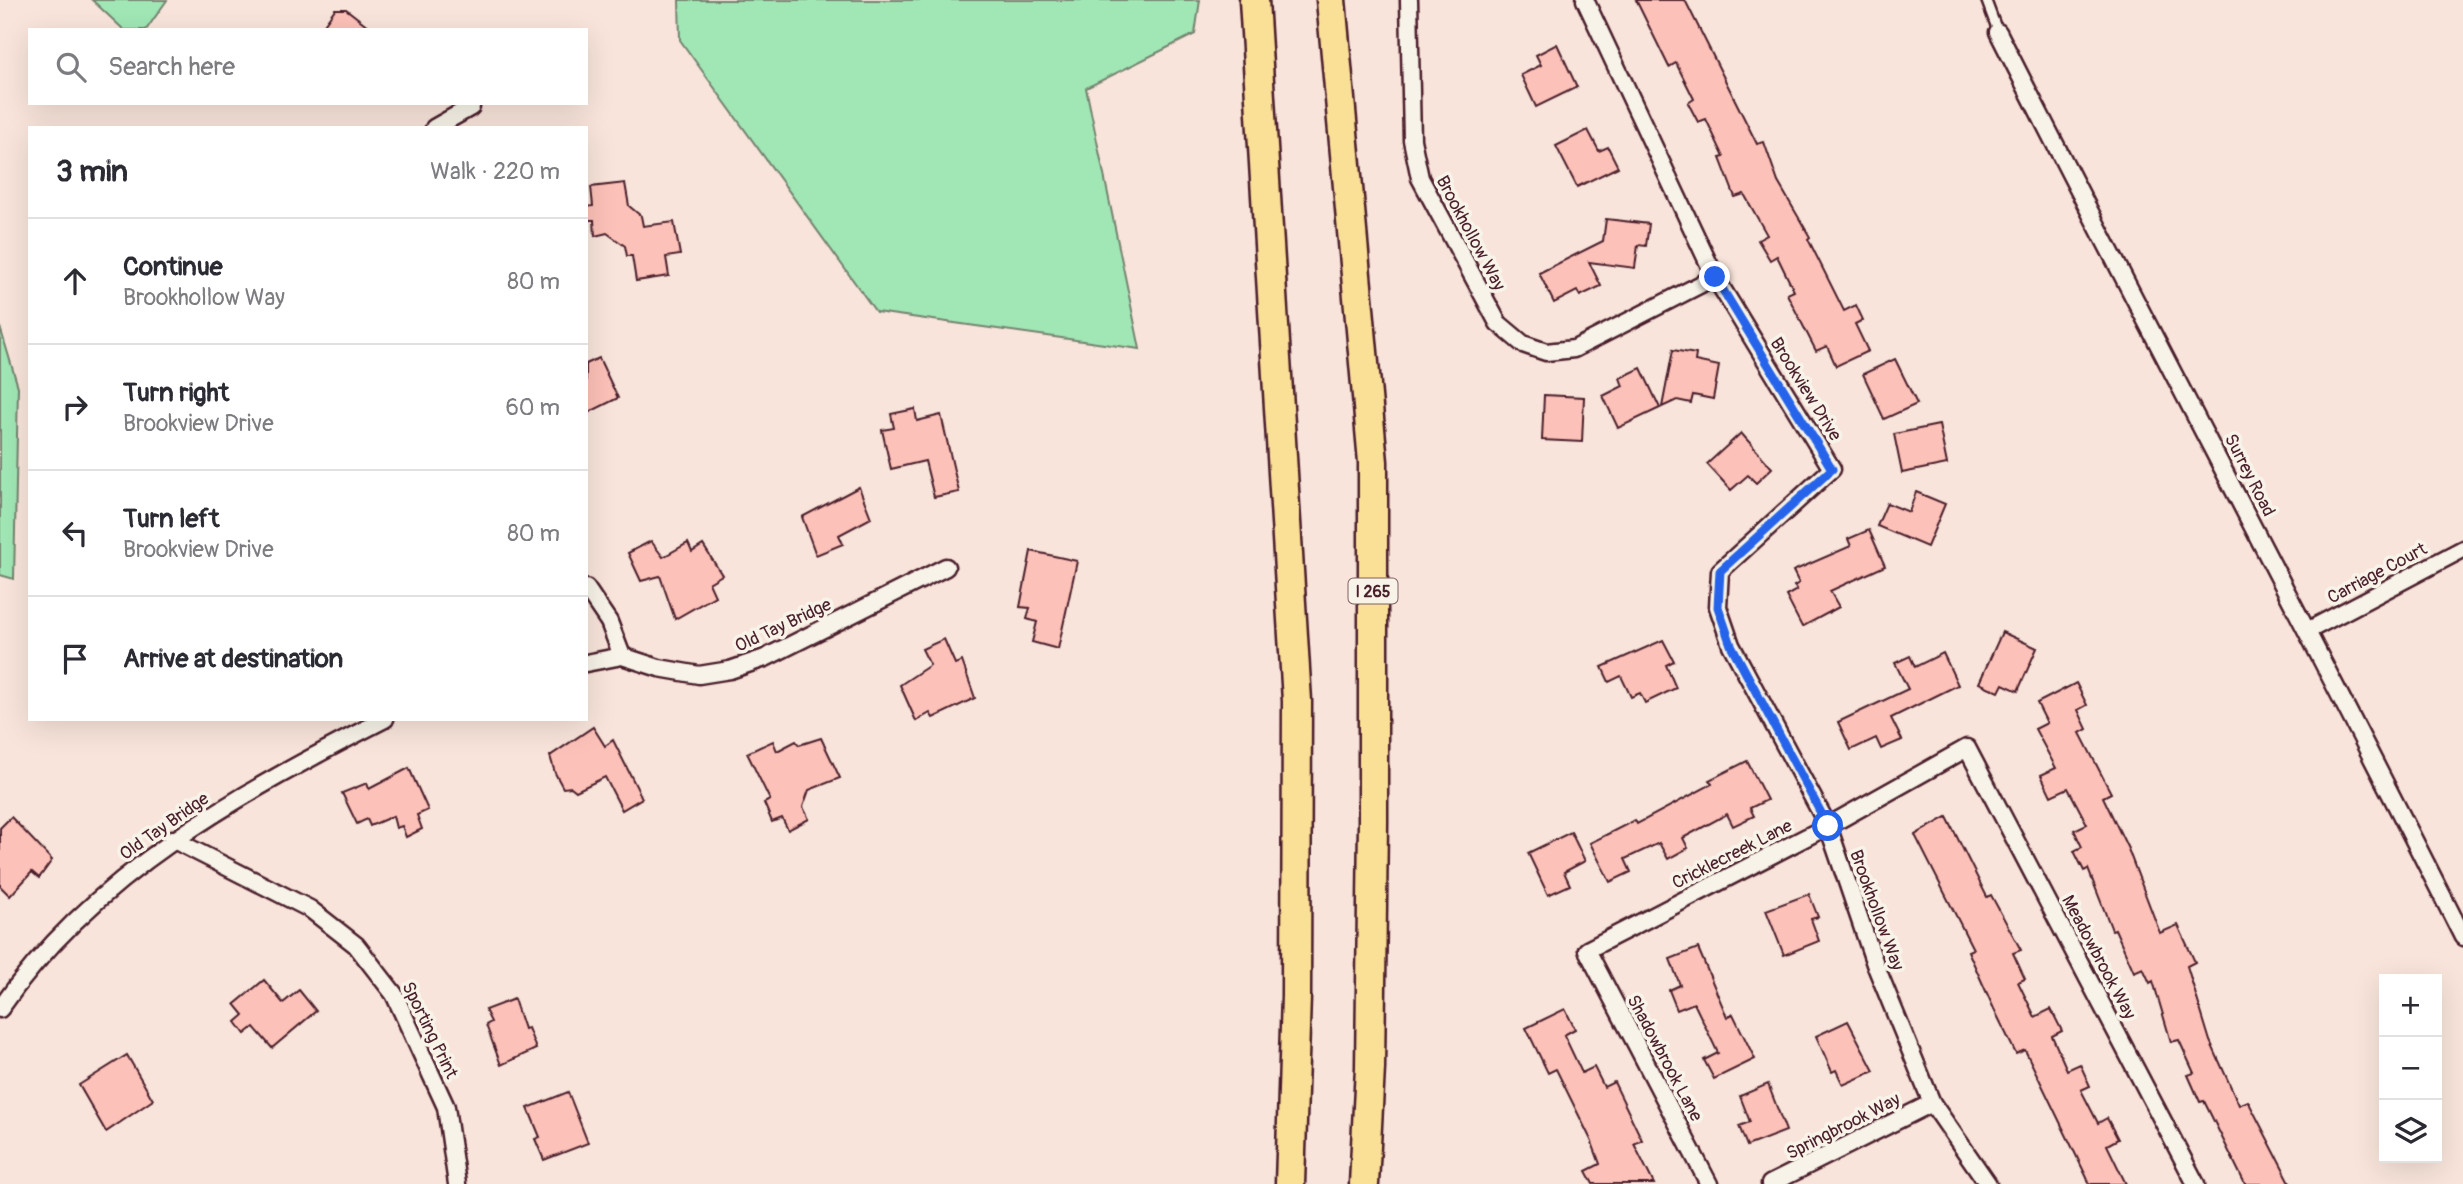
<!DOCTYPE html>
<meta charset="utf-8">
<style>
body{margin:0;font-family:Pangolin,sans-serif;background:#f2f2f3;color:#2b2b33}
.controls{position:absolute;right:21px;bottom:21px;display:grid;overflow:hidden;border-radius:0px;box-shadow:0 7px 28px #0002}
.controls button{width:63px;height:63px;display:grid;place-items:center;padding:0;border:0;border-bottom:2px solid #e1e1e2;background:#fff;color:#2b2b33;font:35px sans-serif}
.stop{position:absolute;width:21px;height:21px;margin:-16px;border:5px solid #2563eb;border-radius:50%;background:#fff}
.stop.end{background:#2563eb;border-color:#fff;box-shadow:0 2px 7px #0008}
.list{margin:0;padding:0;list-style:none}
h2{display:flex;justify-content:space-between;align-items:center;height:91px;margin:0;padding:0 28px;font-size:30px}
h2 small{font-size:23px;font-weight:400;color:#7c7c81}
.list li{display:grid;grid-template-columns:46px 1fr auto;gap:21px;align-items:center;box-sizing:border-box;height:126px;padding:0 28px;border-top:2px solid #e1e1e2}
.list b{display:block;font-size:26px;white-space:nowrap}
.list p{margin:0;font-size:23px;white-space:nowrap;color:#7c7c81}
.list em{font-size:23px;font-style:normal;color:#7c7c81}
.icon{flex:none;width:38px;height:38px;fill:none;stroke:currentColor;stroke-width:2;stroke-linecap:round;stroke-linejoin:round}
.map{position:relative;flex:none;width:2463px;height:1184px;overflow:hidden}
.search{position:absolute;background:#fff;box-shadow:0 7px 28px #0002;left:28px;top:28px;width:560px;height:77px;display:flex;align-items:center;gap:18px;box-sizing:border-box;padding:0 24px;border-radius:0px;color:#7c7c81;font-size:26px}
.panel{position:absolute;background:#fff;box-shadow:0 7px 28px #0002;left:28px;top:126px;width:560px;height:595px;border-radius:0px}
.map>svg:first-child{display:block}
.green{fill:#a0e7b5;stroke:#758370;stroke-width:2}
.building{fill:#fcc1b8;stroke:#4a1f2b;stroke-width:2}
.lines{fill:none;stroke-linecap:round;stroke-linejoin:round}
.service-casing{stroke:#4a1f2b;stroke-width:13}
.minor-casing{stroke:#4a1f2b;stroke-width:21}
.motorway-casing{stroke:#4a1f2b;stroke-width:33}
.service{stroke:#f7f3e8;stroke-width:8}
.minor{stroke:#f7f3e8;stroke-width:16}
.motorway{stroke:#fadf96;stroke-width:28}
.route{stroke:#2563eb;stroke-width:9}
.labels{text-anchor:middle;stroke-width:7;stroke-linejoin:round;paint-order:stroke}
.shield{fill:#f7f3e8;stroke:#7e5f64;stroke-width:2}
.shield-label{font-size:16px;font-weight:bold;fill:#4a1f2b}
.street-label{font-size:18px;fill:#4a1f2b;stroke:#f7f3e8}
</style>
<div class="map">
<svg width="2463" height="1184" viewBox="0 0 2463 1184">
<rect width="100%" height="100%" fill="#f8e4da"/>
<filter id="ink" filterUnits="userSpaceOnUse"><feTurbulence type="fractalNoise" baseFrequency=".0143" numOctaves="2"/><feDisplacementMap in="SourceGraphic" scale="14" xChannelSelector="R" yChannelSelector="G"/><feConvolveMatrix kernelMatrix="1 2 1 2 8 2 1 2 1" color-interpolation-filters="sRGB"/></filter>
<g filter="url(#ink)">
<g class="green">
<polygon points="92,0 167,0 146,30 124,30"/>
<polygon points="679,0 1200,0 1195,34 1086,88 1140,349 876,312 680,40"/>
<polygon points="0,327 18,387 14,579 0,575"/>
</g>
<g class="building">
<polygon points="1636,0 1685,0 1757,144 1764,142 1778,182 1810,237 1808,239 1844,311 1856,305 1863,320 1855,324 1868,351 1836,366 1827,346 1816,351 1787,294 1794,291 1777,256 1770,260 1758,240 1767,235 1744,194 1735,197 1720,158 1724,157 1706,119 1698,122 1688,103 1694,99 1676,63 1669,67"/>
<polygon points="335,9 346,9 373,30 320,30"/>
<polygon points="1557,44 1577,87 1536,107 1521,75 1541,65 1536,55"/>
<polygon points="1588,130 1599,151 1608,147 1618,167 1577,187 1556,146"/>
<polygon points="625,183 629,206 641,216 643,226 674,222 680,255 666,257 669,276 636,281 632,256 627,256 625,246 607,233 595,236 594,220 586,220 586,207 593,206 591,187"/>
<polygon points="1606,219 1649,224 1646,246 1638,245 1635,268 1589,262 1601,286 1580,296 1577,291 1554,303 1539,273 1603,241"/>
<polygon points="1673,350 1696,354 1695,361 1719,366 1713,399 1693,395 1691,403 1677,400 1662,407"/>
<polygon points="599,358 618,398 586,414 586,364"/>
<polygon points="1895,359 1917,404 1884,419 1863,374"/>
<polygon points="1641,368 1660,408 1618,428 1603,396 1623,386 1620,378"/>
<polygon points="1544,395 1584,397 1582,442 1542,440"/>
<polygon points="915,409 917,421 941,415 959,492 934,497 925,461 891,469 882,430 894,428 891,414"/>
<polygon points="1939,425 1947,464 1902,473 1894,434"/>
<polygon points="1741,433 1772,468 1756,483 1748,475 1731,490 1707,464"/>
<polygon points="859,487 871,518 839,535 843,544 816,555 802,517"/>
<polygon points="1916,492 1945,504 1927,547 1877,526 1887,503 1909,512"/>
<polygon points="1869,530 1885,566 1830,591 1839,607 1802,627 1786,596 1797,590 1794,586 1799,583 1793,571 1851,546 1848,539"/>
<polygon points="651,541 663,557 688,543 692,552 703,545 722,575 709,583 715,596 675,619 660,576 641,581 628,553"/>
<polygon points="1031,551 1077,561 1058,649 1032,642 1037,622 1027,619 1030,608 1020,607"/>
<polygon points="2002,632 2037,648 2018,691 2003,684 1999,692 1979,683"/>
<polygon points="944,639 955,664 962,661 975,698 933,718 930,713 916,721 900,685 930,665 922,649"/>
<polygon points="1663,640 1674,661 1666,665 1676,688 1645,703 1640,693 1631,697 1621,676 1609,682 1602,667"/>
<polygon points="1943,653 1958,685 1891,718 1902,740 1881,749 1876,738 1851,750 1838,722 1908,689 1895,663 1910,656 1915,667"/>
<polygon points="2076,683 2087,705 2078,710 2087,729 2080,733 2111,793 2103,797 2128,849 2160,933 2178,925 2195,962 2187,966 2210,1041 2239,1105 2248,1101 2291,1184 2245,1184 2204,1101 2200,1102 2188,1075 2194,1073 2179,1040 2171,1042 2153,981 2150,983 2143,968 2134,972 2115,929 2112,930 2088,869 2084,871 2074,851 2082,847 2074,830 2087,824 2068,788 2051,796 2041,775 2056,768 2035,729 2047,723 2037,703"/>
<polygon points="593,727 605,746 613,740 642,798 622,810 605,777 576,791 571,787 563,788 555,773 550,756"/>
<polygon points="821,738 840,778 809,790 803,807 809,819 788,830 782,818 772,822 764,803 770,800 747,753 773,741 777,751 796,741 799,745"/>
<polygon points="1747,761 1767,800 1750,808 1754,816 1733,826 1727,814 1683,838 1688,848 1668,859 1659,843 1625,859 1631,872 1610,882 1590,843 1635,820 1637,824 1712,784 1709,780"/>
<polygon points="409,768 428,810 417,815 422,829 406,837 402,826 396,828 393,816 370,826 367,819 357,824 342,793 367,783 369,789"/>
<polygon points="11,817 52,860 39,878 32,872 10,896 0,886 0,828"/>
<polygon points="1947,817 1987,897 1991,895 2021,950 2013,953 2025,979 2018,982 2035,1017 2051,1009 2062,1031 2052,1036 2067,1070 2080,1064 2090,1086 2081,1090 2098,1123 2107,1118 2118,1139 2107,1145 2126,1184 2090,1184 2025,1050 2016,1054 1994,1009 1968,951 1973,949 1915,835"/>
<polygon points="1571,832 1585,861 1564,872 1570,885 1548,895 1528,853"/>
<polygon points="1809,894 1818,917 1811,919 1819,941 1784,955 1766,910"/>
<polygon points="1698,948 1727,1017 1733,1014 1755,1059 1714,1079 1704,1060 1718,1053 1694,1003 1677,1010 1669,990 1680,985 1670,959"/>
<polygon points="264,980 283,1003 299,990 316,1011 272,1048 254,1027 245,1034 236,1022 244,1015 235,1004"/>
<polygon points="514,999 524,1029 528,1028 536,1049 501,1065 486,1025 491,1022 485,1010"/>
<polygon points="1565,1009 1575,1029 1564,1035 1582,1073 1594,1067 1604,1087 1614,1082 1642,1140 1634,1144 1654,1184 1593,1184 1586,1171 1600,1164 1591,1140 1556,1069 1548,1073 1526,1028"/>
<polygon points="1848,1021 1874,1071 1843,1085 1836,1070 1832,1072 1816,1036"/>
<polygon points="127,1055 153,1100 106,1132 79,1085"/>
<polygon points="1768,1084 1786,1131 1747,1146 1739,1126 1750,1122 1740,1096"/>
<polygon points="568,1092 588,1143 544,1160 535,1139 540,1137 528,1108"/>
</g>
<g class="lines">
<g class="service-casing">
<polyline id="service" points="1986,0 1998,32"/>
</g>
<g class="minor-casing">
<g id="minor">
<polyline points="1409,0 1412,140 1420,178 1498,323 1523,344 1546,352 1574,349 1715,277"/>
<polyline points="1585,0 1715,277 1832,469 1720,571 1718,607 1731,645 1828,826 1875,964 1932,1103 1988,1184"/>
<path d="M1998,32C2151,335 2311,634 2463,937"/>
<polyline points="434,128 471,107"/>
<polyline points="586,588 609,622 622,656"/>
<polyline points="2309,630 2463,549"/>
<polyline points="586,663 622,656 659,668 699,675 730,670 765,658 946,567"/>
<polyline points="172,839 310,909 356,945 394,994 446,1107 457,1184"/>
<path d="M0,1009C94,873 241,793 385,719"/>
<polyline points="1709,1184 1587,950 1828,826 1967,748 2196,1184"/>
<polyline points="1770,1184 1932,1103"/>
</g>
</g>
<g class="motorway-casing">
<g id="motorway">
<polyline points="1254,0 1297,701 1296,996 1290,1184"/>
<polyline points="1331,0 1373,462 1373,822 1370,1068 1364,1184"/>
</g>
</g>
<use href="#service" class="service"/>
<use href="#minor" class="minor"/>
<use href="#motorway" class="motorway"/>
</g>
</g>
<g class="lines" filter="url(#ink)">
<polyline class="route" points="1715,277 1832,469 1720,571 1718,607 1731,645 1828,826"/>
</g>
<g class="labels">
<rect class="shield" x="1348.5" y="578.5" width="49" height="25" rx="5"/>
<g class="shield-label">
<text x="1373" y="597">I 265</text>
</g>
<g class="street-label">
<text transform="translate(1471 233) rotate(62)" y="6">Brookhollow Way</text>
<text transform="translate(1806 389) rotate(58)" y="6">Brookview Drive</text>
<text transform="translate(2250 475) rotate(63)" y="6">Surrey Road</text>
<text transform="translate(2377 573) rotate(-28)" y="6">Carriage Court</text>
<text transform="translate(783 625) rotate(-25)" y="6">Old Tay Bridge</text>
<text transform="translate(164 826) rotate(-35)" y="6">Old Tay Bridge</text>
<text transform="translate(1732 854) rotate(-27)" y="6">Cricklecreek Lane</text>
<text transform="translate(1877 910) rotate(70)" y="6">Brookhollow Way</text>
<text transform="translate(2099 957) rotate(62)" y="6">Meadowbrook Way</text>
<text transform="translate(430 1030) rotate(64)" y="6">Sporting Print</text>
<text transform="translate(1665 1058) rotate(62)" y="6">Shadowbrook Lane</text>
<text transform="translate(1843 1126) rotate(-27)" y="6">Springbrook Way</text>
</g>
</g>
</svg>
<div class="controls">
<button>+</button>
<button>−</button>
<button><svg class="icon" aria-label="layers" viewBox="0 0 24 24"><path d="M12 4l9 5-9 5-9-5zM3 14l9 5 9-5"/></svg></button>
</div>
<div class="stop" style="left:1828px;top:826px"></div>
<div class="stop end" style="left:1715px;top:277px"></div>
<div class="search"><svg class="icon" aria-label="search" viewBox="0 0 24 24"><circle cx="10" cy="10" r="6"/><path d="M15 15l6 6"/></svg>Search here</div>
<section class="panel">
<h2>3 min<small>Walk · 220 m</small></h2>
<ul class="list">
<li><svg class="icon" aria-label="ahead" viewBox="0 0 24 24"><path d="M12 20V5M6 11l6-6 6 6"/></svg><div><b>Continue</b><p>Brookhollow Way</p></div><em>80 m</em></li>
<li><svg class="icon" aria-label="right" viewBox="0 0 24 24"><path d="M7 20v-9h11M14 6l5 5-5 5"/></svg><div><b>Turn right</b><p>Brookview Drive</p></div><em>60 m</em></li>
<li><svg class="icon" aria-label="left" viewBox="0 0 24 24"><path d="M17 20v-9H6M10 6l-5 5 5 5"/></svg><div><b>Turn left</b><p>Brookview Drive</p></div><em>80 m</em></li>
<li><svg class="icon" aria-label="arrive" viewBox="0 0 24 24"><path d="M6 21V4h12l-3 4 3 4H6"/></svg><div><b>Arrive at destination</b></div></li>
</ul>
</section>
</div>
